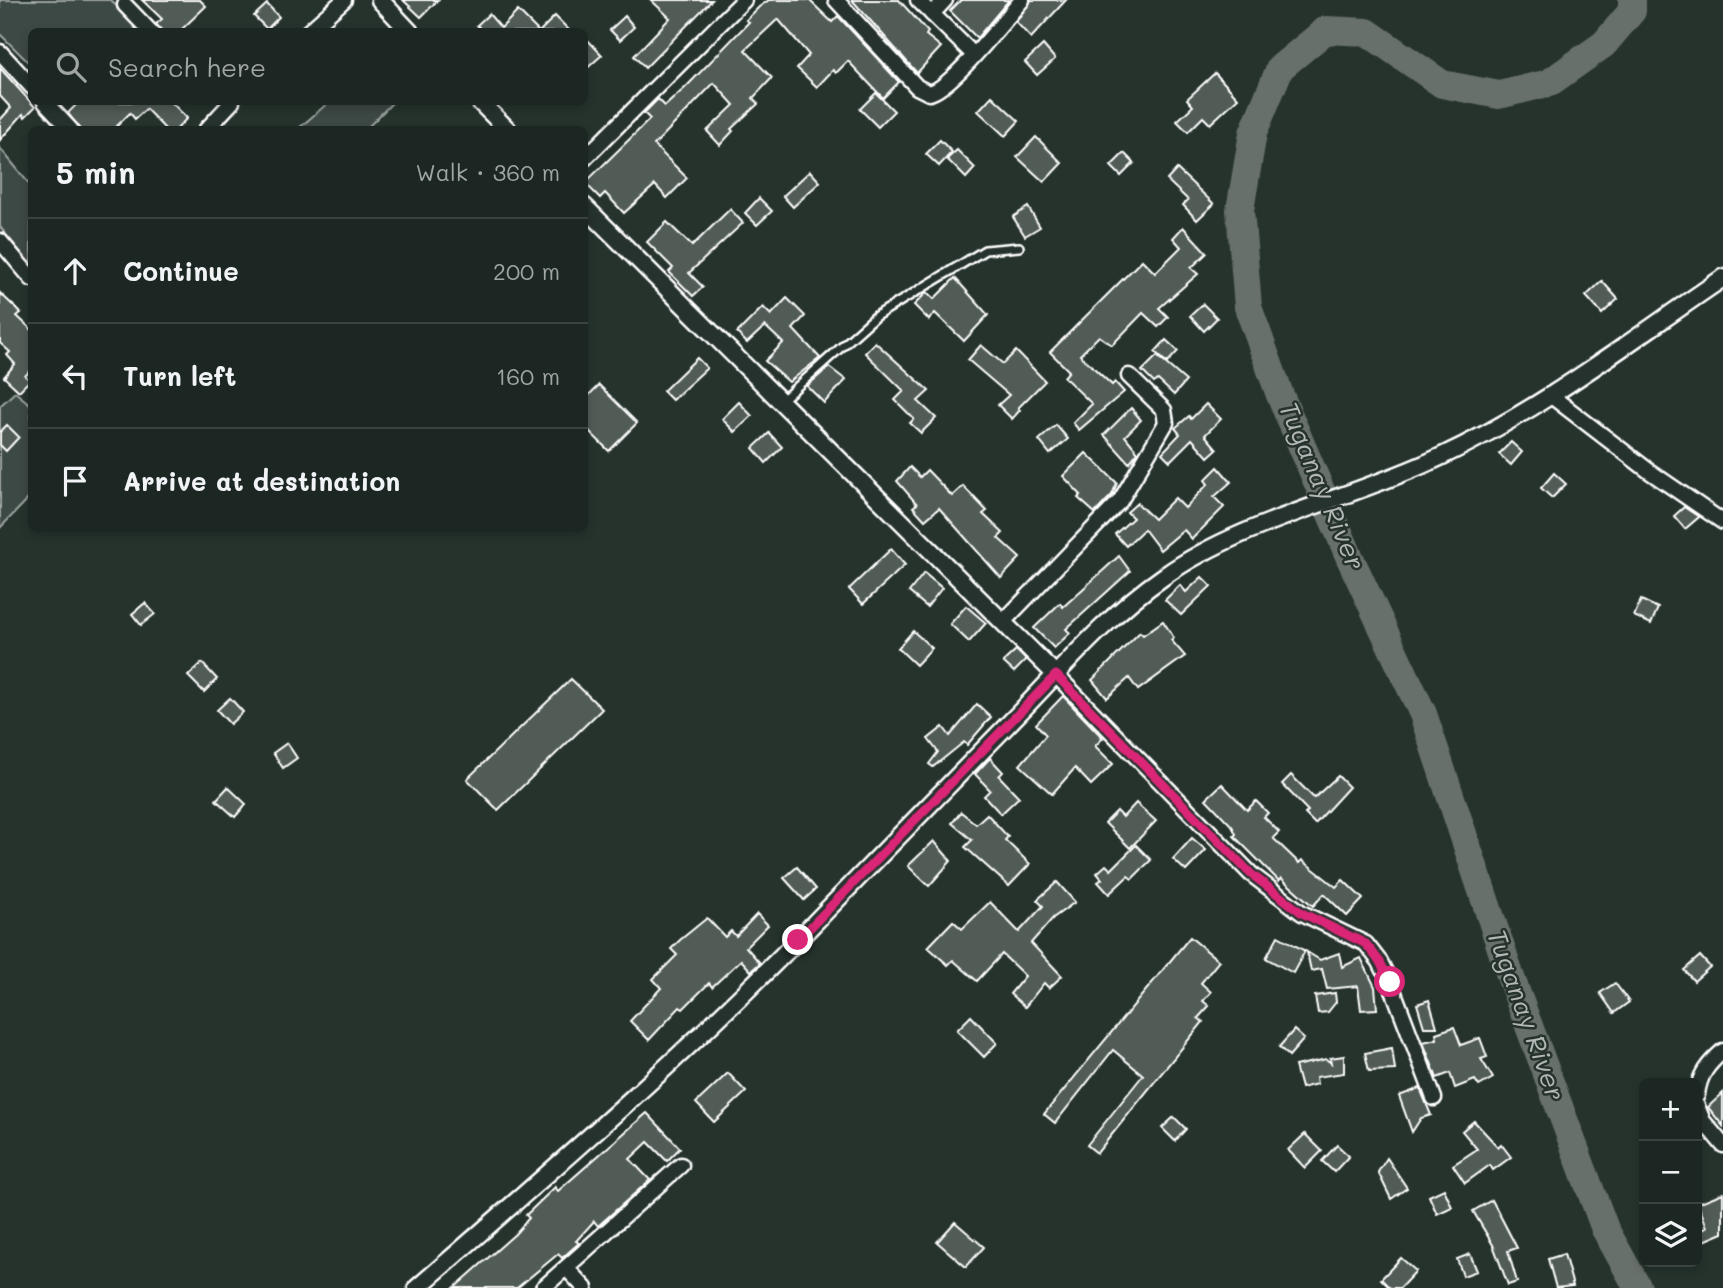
<!DOCTYPE html>
<meta charset="utf-8">
<style>
body{margin:0;font-family:Mali,sans-serif;background:#29322f;color:#f1f3f6}
.controls{position:absolute;right:21px;bottom:21px;display:grid;overflow:hidden;border-radius:10px;box-shadow:0 4px 10px #0003}
.controls button{width:63px;height:63px;display:grid;place-items:center;padding:0;border:0;border-bottom:2px solid #3a4340;background:#1c2622;color:#f1f3f6;font:35px sans-serif}
.stop{position:absolute;width:21px;height:21px;margin:-16px;border:5px solid #db2777;border-radius:50%;background:#fff}
.stop.end{background:#db2777;border-color:#fff;box-shadow:0 2px 7px #0008}
.list{margin:0;padding:0;list-style:none}
h2{display:flex;justify-content:space-between;align-items:center;height:91px;margin:0;padding:0 28px;font-size:30px}
h2 small{font-size:23px;font-weight:400;color:#a0a5a5}
.list li{display:grid;grid-template-columns:46px 1fr auto;gap:21px;align-items:center;box-sizing:border-box;height:105px;padding:0 28px;border-top:2px solid #3a4340}
.list b{display:block;font-size:26px;white-space:nowrap}
.list em{font-size:23px;font-style:normal;color:#a0a5a5}
.icon{flex:none;width:38px;height:38px;fill:none;stroke:currentColor;stroke-width:2;stroke-linecap:round;stroke-linejoin:round}
.map{position:relative;flex:none;width:1723px;height:1288px;overflow:hidden}
.search{position:absolute;background:#1c2622;box-shadow:0 4px 10px #0003;left:28px;top:28px;width:560px;height:77px;display:flex;align-items:center;gap:18px;box-sizing:border-box;padding:0 24px;border-radius:10px;color:#a0a5a5;font-size:26px}
.panel{position:absolute;background:#1c2622;box-shadow:0 4px 10px #0003;left:28px;top:126px;width:560px;height:406px;border-radius:10px}
.map>svg:first-child{display:block}
.green{fill:#3e4944;stroke:#9ea4a2;stroke-width:2}
.lines{fill:none;stroke-linecap:round;stroke-linejoin:round}
.river{stroke:#67706c;stroke-width:28}
.building{fill:#515c57;stroke:#fff;stroke-width:2}
.service-casing{stroke:#fff;stroke-width:12}
.minor-casing{stroke:#fff;stroke-width:19}
.tertiary-casing{stroke:#fff;stroke-width:21}
.service{stroke:#26332d;stroke-width:7}
.minor{stroke:#26332d;stroke-width:14}
.tertiary{stroke:#26332d;stroke-width:16}
.route{stroke:#db2777;stroke-width:9}
.labels{text-anchor:middle;stroke-width:5;stroke-linejoin:round;paint-order:stroke}
.water-label{font-size:26px;font-style:italic;fill:#b3b8b6;stroke:#26332d}
</style>
<div class="map">
<svg width="1723" height="1288" viewBox="0 0 1723 1288">
<rect width="100%" height="100%" fill="#26332d"/>
<filter id="ink" filterUnits="userSpaceOnUse"><feTurbulence type="fractalNoise" baseFrequency=".0143" numOctaves="2"/><feDisplacementMap in="SourceGraphic" scale="14" xChannelSelector="R" yChannelSelector="G"/><feConvolveMatrix kernelMatrix="1 2 1 2 8 2 1 2 1" color-interpolation-filters="sRGB"/></filter>
<g filter="url(#ink)">
<g class="green">
<polygon points="0,0 111,0 139,31 32,32 31,65 0,34"/>
<polygon points="329,102 393,102 366,129 298,129"/>
<polygon points="0,148 31,186 31,265 0,227"/>
<polygon points="15,392 31,405 31,496 0,528 0,406"/>
</g>
<g class="lines">
<polyline class="river" points="1632,0 1632,11 1604,44 1549,83 1499,95 1442,84 1367,32 1326,30 1280,68 1253,133 1240,210 1248,307 1280,395 1349,556 1423,714 1511,978 1605,1229 1638,1288"/>
</g>
<g class="building">
<polygon points="142,0 200,0 206,6 179,32 163,32 156,24 162,19"/>
<polygon points="403,0 438,0 421,17"/>
<polygon points="651,0 712,0 645,68 634,56 670,18"/>
<polygon points="769,0 809,0 832,22 838,16 899,82 883,98 848,61 836,73 833,70 817,87 797,68 809,55 778,19 745,50 772,78 753,98 758,104 731,129 733,131 720,145 707,131 734,105 714,83 654,145 687,178 667,198 655,185 624,213 605,193 600,198 585,183 650,119 644,113 658,99 665,106 686,87 749,22 746,20 759,7"/>
<polygon points="852,0 899,0 928,32 926,35 941,47 917,73"/>
<polygon points="961,0 1009,0 977,38 950,11"/>
<polygon points="1031,0 1066,0 1031,38 1016,22"/>
<polygon points="267,4 279,17 267,29 254,16"/>
<polygon points="518,11 539,32 483,32 477,25 489,14 501,28"/>
<polygon points="555,16 571,32 539,32"/>
<polygon points="625,16 634,27 620,40 610,30"/>
<polygon points="584,36 602,55 584,71"/>
<polygon points="1043,45 1055,59 1037,75 1025,62"/>
<polygon points="0,68 35,107 25,117 23,114 0,140 0,120 11,108 0,96"/>
<polygon points="1215,73 1238,98 1210,124 1203,117 1188,132 1177,121 1193,106 1187,99"/>
<polygon points="876,93 894,111 878,127 860,109"/>
<polygon points="992,96 1019,121 1005,136 978,111"/>
<polygon points="79,102 171,102 187,118 176,130 166,130 146,109 135,119 130,113 113,130 80,130 68,113"/>
<polygon points="1036,137 1062,163 1044,182 1017,157"/>
<polygon points="940,140 952,152 939,166 926,154"/>
<polygon points="957,150 975,168 966,178 947,159"/>
<polygon points="1124,153 1134,163 1121,176 1111,166"/>
<polygon points="1177,169 1214,204 1197,220 1183,205 1188,200 1167,180"/>
<polygon points="810,171 820,182 793,207 783,196"/>
<polygon points="759,198 772,211 757,225 745,213"/>
<polygon points="1028,207 1040,227 1025,236 1013,217"/>
<polygon points="730,209 743,223 689,273 703,287 693,296 669,272 673,268 647,242 667,222 692,246"/>
<polygon points="1183,227 1207,253 1191,268 1198,274 1159,308 1168,317 1158,327 1143,313 1112,345 1099,336 1080,355 1112,385 1115,382 1124,392 1079,430 1073,423 1092,404 1064,377 1069,371 1050,352 1142,260 1155,273 1181,247 1173,238"/>
<polygon points="955,278 988,315 964,341 935,313 929,320 914,305 927,292 934,299"/>
<polygon points="1602,281 1618,299 1602,314 1586,296"/>
<polygon points="0,293 21,313 17,316 32,330 32,369 25,376 30,380 19,391 4,377 15,364 7,355 10,352 0,343"/>
<polygon points="787,298 805,316 793,329 820,358 789,382 765,361 783,343 765,326 747,343 737,333 763,307 771,315"/>
<polygon points="1203,304 1217,318 1204,331 1190,316"/>
<polygon points="1166,340 1178,351 1167,363 1155,352"/>
<polygon points="875,342 929,391 918,401 936,418 921,433 910,423 914,419 895,400 904,391 865,353"/>
<polygon points="981,345 1003,364 1016,351 1045,381 1018,408 1020,410 1012,419 998,405 1009,395 968,360"/>
<polygon points="1157,356 1186,381 1174,395 1158,380 1154,383 1142,371"/>
<polygon points="697,358 707,368 672,400 663,391"/>
<polygon points="829,367 846,380 824,403 807,386"/>
<polygon points="599,385 637,423 609,451 584,426 584,400"/>
<polygon points="739,402 752,416 735,432 722,419"/>
<polygon points="1206,404 1221,419 1205,435 1217,449 1208,457 1192,439 1170,461 1162,453 1180,434 1175,428 1189,416 1191,419"/>
<polygon points="1131,408 1141,420 1125,436 1138,452 1129,463 1104,435"/>
<polygon points="7,425 19,437 6,451 0,445 0,432"/>
<polygon points="1056,425 1068,439 1050,454 1039,440"/>
<polygon points="769,433 782,447 766,463 753,448"/>
<polygon points="1511,442 1522,452 1511,465 1499,454"/>
<polygon points="1086,453 1117,483 1112,495 1095,513 1078,498 1081,495 1063,476"/>
<polygon points="910,467 920,477 927,470 952,496 963,486 987,511 983,514 1003,533 998,538 1020,558 1001,578 939,508 925,520 913,507 917,504 897,481"/>
<polygon points="1218,467 1231,482 1214,497 1224,507 1192,539 1184,530 1160,550 1144,529 1126,546 1115,534 1133,518 1127,512 1137,503 1154,519 1175,498 1185,508 1208,484 1205,480"/>
<polygon points="1554,473 1566,484 1552,498 1541,488"/>
<polygon points="1684,507 1699,517 1685,529 1674,516"/>
<polygon points="891,549 905,565 863,604 849,589"/>
<polygon points="1119,556 1130,571 1066,629 1070,633 1054,648 1034,628 1060,603 1063,607"/>
<polygon points="924,573 942,588 927,607 909,592"/>
<polygon points="1202,577 1211,586 1181,615 1165,600 1180,585 1186,592"/>
<polygon points="1641,600 1658,608 1651,624 1634,616"/>
<polygon points="145,603 155,614 141,625 132,614"/>
<polygon points="966,606 986,623 969,642 950,624"/>
<polygon points="1163,621 1174,638 1171,640 1185,656 1138,690 1129,678 1107,698 1092,680 1140,632 1143,635"/>
<polygon points="913,631 932,648 916,665 898,648"/>
<polygon points="1016,650 1026,660 1014,672 1003,662"/>
<polygon points="202,663 217,679 204,692 188,676"/>
<polygon points="571,679 602,709 498,810 467,779"/>
<polygon points="1063,696 1103,738 1095,746 1113,764 1091,785 1075,768 1052,794 1020,765 1046,735 1036,724"/>
<polygon points="230,698 243,712 230,724 217,710"/>
<polygon points="977,704 991,717 967,745 964,742 933,767 929,764 938,752 928,739 943,727 950,736"/>
<polygon points="287,743 297,758 283,768 273,753"/>
<polygon points="990,758 1003,772 999,776 1019,797 1001,814 984,796 990,790 975,774"/>
<polygon points="1291,775 1314,798 1338,776 1349,787 1315,824 1305,814 1308,811 1282,784"/>
<polygon points="1222,784 1247,810 1256,801 1268,813 1264,817 1279,832 1273,838 1299,863 1302,860 1336,887 1343,880 1363,899 1347,916 1324,894 1313,906 1281,878 1279,881 1234,836 1236,834 1232,826 1206,799"/>
<polygon points="228,787 246,804 235,817 216,800"/>
<polygon points="1136,803 1156,821 1130,848 1105,823 1117,811 1123,817"/>
<polygon points="961,812 976,824 987,814 1008,837 1005,840 1030,864 1009,886 965,847 972,840 952,823"/>
<polygon points="1192,838 1206,850 1186,871 1173,859"/>
<polygon points="934,841 951,861 929,886 908,866"/>
<polygon points="1136,845 1151,860 1132,879 1128,876 1109,894 1098,882 1102,879 1097,873 1106,865 1111,870"/>
<polygon points="797,867 816,889 804,900 784,878"/>
<polygon points="1057,882 1075,902 1053,918 1031,943 1062,976 1049,988 1044,983 1025,1007 1010,994 1025,976 1002,954 977,981 953,960 948,965 928,947 953,921 962,929 990,902 1019,932 1043,906 1037,900"/>
<polygon points="757,914 768,925 746,947 760,963 751,971 741,960 712,987 709,983 683,1009 680,1007 649,1040 630,1021 661,988 653,979 677,955 671,949 680,940 707,918 725,937 731,931 736,936"/>
<polygon points="1278,936 1305,951 1293,973 1266,958"/>
<polygon points="1190,937 1219,961 1201,983 1211,992 1203,1001 1209,1006 1198,1018 1203,1022 1097,1153 1087,1145 1143,1075 1113,1050 1055,1123 1044,1114"/>
<polygon points="1307,952 1320,960 1339,953 1342,967 1361,958 1375,987 1377,1009 1361,1010 1358,986 1327,989 1322,969 1311,971"/>
<polygon points="1700,956 1710,967 1694,981 1684,970"/>
<polygon points="1615,983 1629,1002 1614,1013 1600,993"/>
<polygon points="1335,993 1336,1002 1328,1012 1318,1013 1315,996"/>
<polygon points="1429,1000 1437,1027 1424,1027 1417,1004"/>
<polygon points="971,1016 997,1043 984,1057 957,1030"/>
<polygon points="1454,1027 1461,1045 1480,1038 1487,1057 1481,1059 1493,1078 1479,1086 1475,1080 1455,1088 1450,1073 1437,1078 1423,1042 1437,1039 1436,1033"/>
<polygon points="1294,1030 1304,1039 1289,1056 1279,1047"/>
<polygon points="1392,1048 1395,1070 1369,1071 1365,1053"/>
<polygon points="1344,1056 1344,1073 1316,1077 1317,1084 1301,1088 1295,1066 1326,1059 1331,1063 1330,1058"/>
<polygon points="728,1073 746,1092 714,1122 696,1103"/>
<polygon points="1420,1088 1431,1115 1421,1118 1412,1132 1399,1096"/>
<polygon points="1723,1093 1723,1126 1708,1107"/>
<polygon points="647,1113 680,1148 667,1161 648,1142 630,1159 650,1180 598,1226 594,1221 576,1241 579,1243 562,1258 558,1254 517,1288 454,1288 515,1234 529,1218 526,1215 555,1187 558,1191"/>
<polygon points="1174,1117 1186,1129 1175,1141 1162,1128"/>
<polygon points="1474,1121 1498,1147 1501,1144 1511,1157 1493,1170 1490,1165 1465,1183 1453,1165 1477,1149 1462,1131"/>
<polygon points="1305,1134 1322,1151 1305,1168 1288,1150"/>
<polygon points="1337,1145 1349,1156 1334,1172 1322,1161"/>
<polygon points="1387,1158 1407,1188 1391,1199 1378,1172"/>
<polygon points="1444,1189 1452,1207 1437,1214 1429,1196"/>
<polygon points="1723,1193 1723,1233 1697,1244 1697,1231 1707,1227 1698,1203"/>
<polygon points="1492,1200 1517,1248 1508,1251 1517,1282 1508,1285 1493,1245 1473,1211"/>
<polygon points="955,1222 984,1247 966,1267 937,1242"/>
<polygon points="1470,1254 1477,1271 1463,1276 1457,1259"/>
<polygon points="1564,1254 1573,1286 1556,1288 1548,1259"/>
<polygon points="1401,1258 1416,1271 1400,1288 1390,1288 1381,1279"/>
</g>
<g class="lines">
<g class="service-casing">
<polyline id="service" points="781,401 876,316 985,250 1019,247"/>
</g>
<g class="minor-casing">
<g id="minor">
<path d="M836,0L917,87L929,93C950,90 1005,19 1022,0"/>
<polyline points="918,0 974,55"/>
<polyline points="125,5 151,32"/>
<polyline points="932,14 945,0"/>
<polyline points="308,32 344,0"/>
<polyline points="0,52 32,87"/>
<polyline points="45,102 71,130"/>
<polyline points="206,130 232,102"/>
<polyline points="584,159 744,0"/>
<polyline points="0,241 32,279"/>
<polyline points="1550,395 1649,471 1723,522"/>
<polyline points="1004,621 1120,501 1166,423 1164,410 1129,376"/>
<polyline points="1056,675 1251,874 1302,913 1366,944 1380,962 1390,982 1434,1098"/>
<path d="M1697,1095C1699,1075 1708,1064 1723,1051"/>
<polyline points="1697,1106 1703,1121 1723,1145"/>
<polyline points="566,1268 585,1288"/>
<polyline points="543,1288 681,1165"/>
</g>
</g>
<g class="tertiary-casing">
<g id="tertiary">
<polyline points="380,0 410,32"/>
<polyline points="480,102 508,130"/>
<polyline points="584,206 1056,675"/>
<path d="M417,1288C556,1167 696,1046 824,913C891,845 957,777 1023,709C1067,663 1111,613 1163,577C1243,520 1352,499 1440,457C1541,410 1631,340 1723,278"/>
</g>
</g>
<use href="#service" class="service"/>
<use href="#minor" class="minor"/>
<use href="#tertiary" class="tertiary"/>
</g>
</g>
<g class="lines" filter="url(#ink)">
<polyline class="route" points="798,940 1056,675 1251,874 1302,913 1366,944 1380,962 1390,982"/>
</g>
<g class="labels">
<g class="water-label">
<text transform="translate(1322 486) rotate(67)" y="9">Tuganay River</text>
<text transform="translate(1526 1015) rotate(70)" y="9">Tuganay River</text>
</g>
</g>
</svg>
<div class="controls">
<button>+</button>
<button>−</button>
<button><svg class="icon" aria-label="layers" viewBox="0 0 24 24"><path d="M12 4l9 5-9 5-9-5zM3 14l9 5 9-5"/></svg></button>
</div>
<div class="stop" style="left:1390px;top:982px"></div>
<div class="stop end" style="left:798px;top:940px"></div>
<div class="search"><svg class="icon" aria-label="search" viewBox="0 0 24 24"><circle cx="10" cy="10" r="6"/><path d="M15 15l6 6"/></svg>Search here</div>
<section class="panel">
<h2>5 min<small>Walk · 360 m</small></h2>
<ul class="list">
<li><svg class="icon" aria-label="ahead" viewBox="0 0 24 24"><path d="M12 20V5M6 11l6-6 6 6"/></svg><div><b>Continue</b></div><em>200 m</em></li>
<li><svg class="icon" aria-label="left" viewBox="0 0 24 24"><path d="M17 20v-9H6M10 6l-5 5 5 5"/></svg><div><b>Turn left</b></div><em>160 m</em></li>
<li><svg class="icon" aria-label="arrive" viewBox="0 0 24 24"><path d="M6 21V4h12l-3 4 3 4H6"/></svg><div><b>Arrive at destination</b></div></li>
</ul>
</section>
</div>
